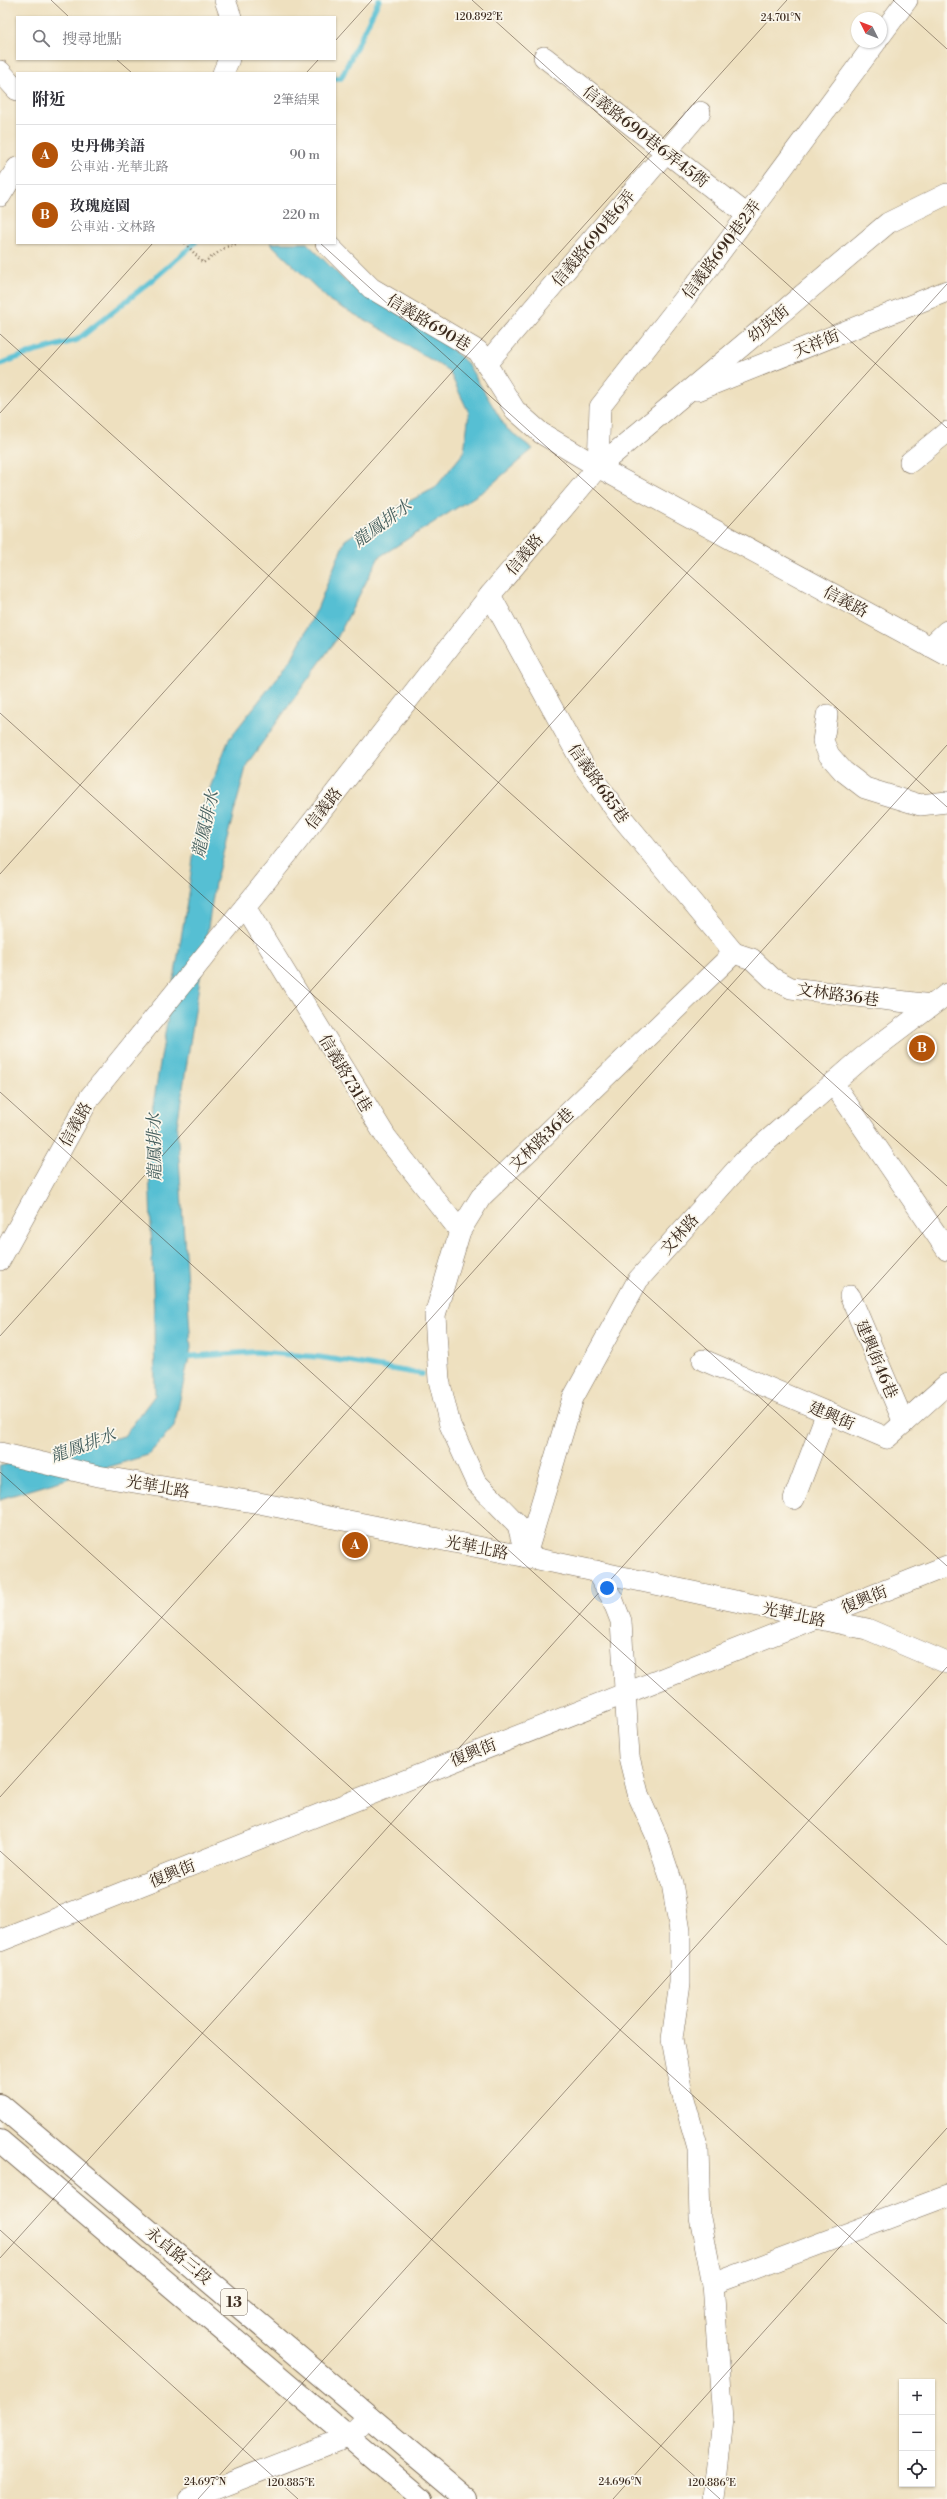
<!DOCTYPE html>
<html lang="zh-TW">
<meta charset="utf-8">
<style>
body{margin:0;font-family:"Libre Bodoni","Noto Serif TC",serif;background:#f7f7f7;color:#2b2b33}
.controls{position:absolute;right:12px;bottom:12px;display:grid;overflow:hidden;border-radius:0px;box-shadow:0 1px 3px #0004}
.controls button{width:36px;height:36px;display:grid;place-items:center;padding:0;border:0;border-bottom:1px solid #e1e1e2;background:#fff;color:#2b2b33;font:20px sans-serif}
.compass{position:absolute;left:851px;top:12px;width:36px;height:36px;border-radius:50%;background:#fff;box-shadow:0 1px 3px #0004;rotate:312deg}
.you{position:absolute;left:607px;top:1588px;width:14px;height:14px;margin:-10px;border:3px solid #fff;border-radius:50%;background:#1a73e8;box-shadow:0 0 0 6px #1a73e833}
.badge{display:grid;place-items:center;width:26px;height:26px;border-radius:50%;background:#b45309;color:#fff;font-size:13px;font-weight:700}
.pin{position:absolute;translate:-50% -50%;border:2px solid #fff;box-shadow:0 1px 4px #0006}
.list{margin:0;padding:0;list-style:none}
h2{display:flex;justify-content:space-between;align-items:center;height:52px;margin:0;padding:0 16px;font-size:17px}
h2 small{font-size:13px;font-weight:400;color:#7c7c81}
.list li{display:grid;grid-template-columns:26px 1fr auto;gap:12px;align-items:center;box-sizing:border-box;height:60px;padding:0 16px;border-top:1px solid #e1e1e2}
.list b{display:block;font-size:15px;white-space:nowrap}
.list p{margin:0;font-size:13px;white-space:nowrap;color:#7c7c81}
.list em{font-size:13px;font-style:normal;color:#7c7c81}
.icon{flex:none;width:22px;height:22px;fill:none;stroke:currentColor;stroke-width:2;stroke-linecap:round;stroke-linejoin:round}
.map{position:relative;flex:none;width:947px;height:2499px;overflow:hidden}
.search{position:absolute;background:#fff;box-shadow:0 1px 3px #0004;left:16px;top:16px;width:320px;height:44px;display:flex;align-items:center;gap:10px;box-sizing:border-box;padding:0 14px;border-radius:0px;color:#7c7c81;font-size:15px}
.panel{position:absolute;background:#fff;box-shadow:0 1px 3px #0004;left:16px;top:72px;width:320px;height:172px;border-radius:0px}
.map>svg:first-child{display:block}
.water{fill:#56bfd3;stroke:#487478}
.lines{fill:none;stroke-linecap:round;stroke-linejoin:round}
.stream{stroke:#56bfd3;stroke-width:5.5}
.minor-casing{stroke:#7a6a56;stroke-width:22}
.major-casing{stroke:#7a6a56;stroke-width:24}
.path{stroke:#7a6a56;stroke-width:2.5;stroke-dasharray:1 3;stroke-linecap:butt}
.minor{stroke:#fff;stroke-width:21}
.major{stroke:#fff;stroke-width:22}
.ticks{fill:none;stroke:#3b2a1e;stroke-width:1;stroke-opacity:0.45}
.labels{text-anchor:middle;stroke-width:3.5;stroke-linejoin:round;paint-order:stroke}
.shield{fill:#fbf7ec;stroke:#75685c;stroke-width:1}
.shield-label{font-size:15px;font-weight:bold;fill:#3b2a1e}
.street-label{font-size:16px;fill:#3b2a1e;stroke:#fbf7ec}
.water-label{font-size:17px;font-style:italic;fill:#445e5d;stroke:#fbf7ec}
.ticks-label{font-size:10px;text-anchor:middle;fill:#3b2a1e;stroke:#fbf7ec;stroke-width:3.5;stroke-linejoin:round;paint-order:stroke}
</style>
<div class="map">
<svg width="947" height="2499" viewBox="0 0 947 2499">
<rect width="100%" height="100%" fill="#fbf7ec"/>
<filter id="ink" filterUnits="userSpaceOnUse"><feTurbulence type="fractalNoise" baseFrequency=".025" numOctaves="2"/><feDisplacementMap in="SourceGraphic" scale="8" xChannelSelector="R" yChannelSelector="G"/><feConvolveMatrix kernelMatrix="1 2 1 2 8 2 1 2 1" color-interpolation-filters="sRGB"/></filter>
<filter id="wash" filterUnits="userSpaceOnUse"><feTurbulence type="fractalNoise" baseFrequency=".012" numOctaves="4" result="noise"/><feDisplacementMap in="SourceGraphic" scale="16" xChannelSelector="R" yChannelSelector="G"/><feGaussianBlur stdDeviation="0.9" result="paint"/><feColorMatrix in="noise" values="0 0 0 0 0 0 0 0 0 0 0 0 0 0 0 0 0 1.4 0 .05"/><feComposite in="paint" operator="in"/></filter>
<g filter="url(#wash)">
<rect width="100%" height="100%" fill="#eee0bf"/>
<polygon class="water" points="270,243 307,243 344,280 443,341 467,363 506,428 533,449 485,490 379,557 336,640 247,764 215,883 177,1126 191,1348 174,1427 148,1455 3,1498 0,1501 0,1466 124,1436 155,1395 154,1318 148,1135 186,908 199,816 229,739 291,660 317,609 345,540 384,514 435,488 464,452 469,413 449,371 383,330 330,301"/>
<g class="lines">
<g class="stream">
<polyline points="335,78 341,78 379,0"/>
<polyline points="0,364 30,353 77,340 155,278 195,243"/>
<polyline points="182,1357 255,1352 319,1357 422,1374"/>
</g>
</g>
</g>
<g filter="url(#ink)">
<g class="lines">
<g class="minor-casing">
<g id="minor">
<polyline points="225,0 231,17"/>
<polyline points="881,35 907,0"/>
<polyline points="544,57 747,215"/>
<polyline points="0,71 17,90"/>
<polyline points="223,73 229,59"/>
<polyline points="0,196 17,168"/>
<polyline points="326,243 371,288 478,351 515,410 541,433 598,467 947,656"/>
<polyline points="486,364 700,112"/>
<polyline points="698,390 947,291"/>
<polyline points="910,462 947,432"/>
<polyline points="598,467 600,407 710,266 876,42"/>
<polyline points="490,595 584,766 618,813 734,953"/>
<polyline points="930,647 947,631"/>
<polyline points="827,715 823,741 829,755 843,771 865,788 920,805 947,802"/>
<polyline points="245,907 386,1137 460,1231"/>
<polyline points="833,1083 947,1250"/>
<polyline points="0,1260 90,1097 278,866 490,595 598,467 888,223 947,194"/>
<polyline points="850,1296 904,1423"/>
<polyline points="703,1360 887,1438 947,1384"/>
<polyline points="0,1453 98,1476 259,1503 538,1559 867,1629 947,1663"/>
<polyline points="794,1499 827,1412"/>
<polyline points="526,1555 573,1398 638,1280 744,1161 862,1058 947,994"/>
<polyline points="526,1557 518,1525 476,1482 450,1425 439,1380 435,1315 460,1231 481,1197 734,953 752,959 772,978 791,988 931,1005"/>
<polyline points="596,1571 612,1598 621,1621 629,1757 639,1797 656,1835 672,1883 680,1931 680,1983 672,2039 681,2088 698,2149 700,2218 713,2284 723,2419 714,2499"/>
<polyline points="0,1941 947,1566"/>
<polyline points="713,2284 947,2196"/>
<polyline points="189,2499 348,2437 369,2416"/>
</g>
</g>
<g class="major-casing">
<g id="major">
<polyline points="0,2105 467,2499"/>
<polyline points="0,2141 422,2499"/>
</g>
</g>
<polyline class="path" points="185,243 203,263 226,247 239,243"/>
<use href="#minor" class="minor"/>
<use href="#major" class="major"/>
</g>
</g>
<path class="ticks" d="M51,0L69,17M472,0L947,428M893,0L947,49M335,41L372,0M116,59L132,73M306,73L319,59M320,243L947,807M0,334L947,1186M0,413L153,243M0,713L947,1566M0,874L787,0M0,1092L947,1945M0,1336L947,284M0,1472L947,2324M0,1797L947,745M0,1851L720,2499M0,2230L298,2499M0,2258L947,1206M198,2499L947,1667M613,2499L947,2128"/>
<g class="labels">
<rect class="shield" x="221" y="2289" width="26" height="26" rx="3"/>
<g class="shield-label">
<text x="234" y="2307">13</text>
</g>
<g class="street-label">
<text transform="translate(646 136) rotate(38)" y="6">信義路690巷6弄45衖</text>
<text transform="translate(593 238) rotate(-50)" y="6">信義路690巷6弄</text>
<text transform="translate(721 249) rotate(-53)" y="6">信義路690巷2弄</text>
<text transform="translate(429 322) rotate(31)" y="6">信義路690巷</text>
<text transform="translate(768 323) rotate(-40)" y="6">幼英街</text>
<text transform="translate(816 343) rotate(-22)" y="6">天祥街</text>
<text transform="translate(524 554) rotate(-50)" y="6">信義路</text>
<text transform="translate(846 601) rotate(28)" y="6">信義路</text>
<text transform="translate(599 783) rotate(55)" y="6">信義路685巷</text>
<text transform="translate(323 808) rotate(-52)" y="6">信義路</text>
<text transform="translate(838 994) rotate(8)" y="6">文林路36巷</text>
<text transform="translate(346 1073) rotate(59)" y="6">信義路731巷</text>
<text transform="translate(75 1124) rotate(-61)" y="6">信義路</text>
<text transform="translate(541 1139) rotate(-44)" y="6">文林路36巷</text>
<text transform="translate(679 1234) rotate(-48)" y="6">文林路</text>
<text transform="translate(877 1359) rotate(67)" y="6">建興街46巷</text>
<text transform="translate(832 1415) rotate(23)" y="6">建興街</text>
<text transform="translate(158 1486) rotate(10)" y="6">光華北路</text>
<text transform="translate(477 1547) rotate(11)" y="6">光華北路</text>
<text transform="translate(864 1599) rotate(-22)" y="6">復興街</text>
<text transform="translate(794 1614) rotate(12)" y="6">光華北路</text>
<text transform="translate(473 1752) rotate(-22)" y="6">復興街</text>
<text transform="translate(172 1873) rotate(-22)" y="6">復興街</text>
<text transform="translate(179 2255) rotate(40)" y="6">永貞路三段</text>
</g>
<g class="water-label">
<text transform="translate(382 523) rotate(-36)" y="6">龍鳳排水</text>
<text transform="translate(205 824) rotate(-77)" y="6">龍鳳排水</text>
<text transform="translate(154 1147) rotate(-91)" y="6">龍鳳排水</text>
<text transform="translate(83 1445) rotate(-20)" y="6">龍鳳排水</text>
</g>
</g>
<g class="ticks-label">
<text x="479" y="20">120.892°E</text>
<text x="781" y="21">24.701°N</text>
<text x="205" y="2485">24.697°N</text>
<text x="620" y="2485">24.696°N</text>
<text x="291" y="2486">120.885°E</text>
<text x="712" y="2486">120.886°E</text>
</g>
</svg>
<div class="controls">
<button>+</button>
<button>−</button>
<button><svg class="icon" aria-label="locate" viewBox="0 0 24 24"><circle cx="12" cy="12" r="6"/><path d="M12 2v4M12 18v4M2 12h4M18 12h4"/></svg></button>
</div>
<svg class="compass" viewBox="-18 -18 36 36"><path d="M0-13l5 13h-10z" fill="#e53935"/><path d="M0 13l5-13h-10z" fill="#7c7c81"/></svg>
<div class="you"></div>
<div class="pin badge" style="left:355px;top:1545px">A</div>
<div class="pin badge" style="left:922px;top:1048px">B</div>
<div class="search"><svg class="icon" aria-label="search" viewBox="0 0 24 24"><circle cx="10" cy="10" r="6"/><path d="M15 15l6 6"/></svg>搜尋地點</div>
<section class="panel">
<h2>附近<small>2筆結果</small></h2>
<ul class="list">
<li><span class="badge">A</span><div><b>史丹佛美語</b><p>公車站 · 光華北路</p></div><em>90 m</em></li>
<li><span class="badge">B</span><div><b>玫瑰庭園</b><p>公車站 · 文林路</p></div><em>220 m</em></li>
</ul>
</section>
</div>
